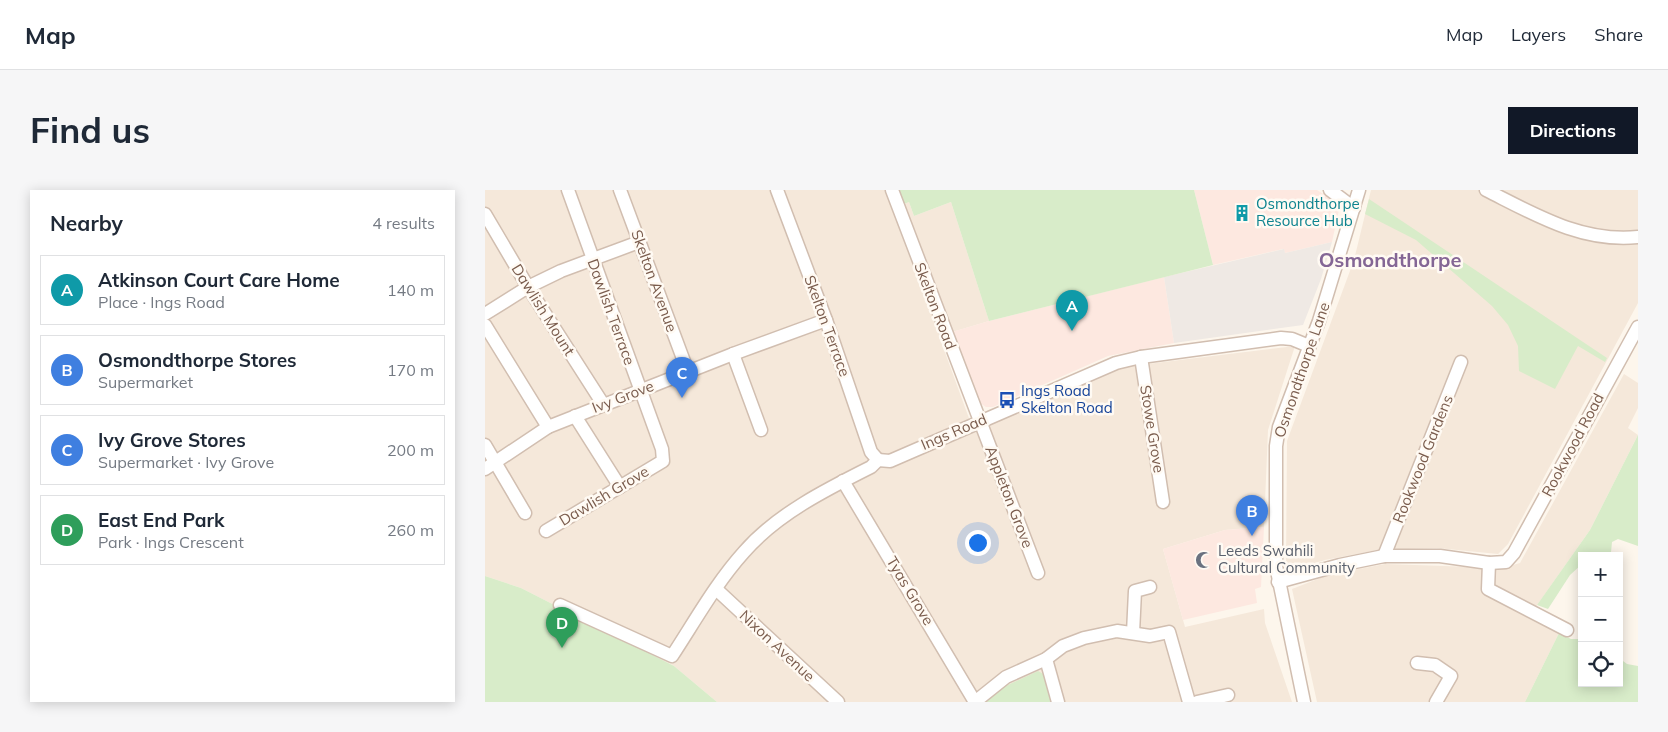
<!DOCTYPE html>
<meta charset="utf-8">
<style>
body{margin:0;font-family:Mulish,sans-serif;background:#f6f6f7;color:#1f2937}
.controls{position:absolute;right:15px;bottom:15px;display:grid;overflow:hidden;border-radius:0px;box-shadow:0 2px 12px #0003}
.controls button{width:45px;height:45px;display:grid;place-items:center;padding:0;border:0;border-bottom:1px solid #e0e1e3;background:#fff;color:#1f2937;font:25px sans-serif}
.you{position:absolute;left:492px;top:352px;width:18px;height:18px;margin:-12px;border:4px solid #fff;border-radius:50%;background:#1a73e8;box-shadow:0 0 0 8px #1a73e833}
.badge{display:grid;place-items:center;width:32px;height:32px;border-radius:50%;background:#111827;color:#fff;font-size:16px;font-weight:700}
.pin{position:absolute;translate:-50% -41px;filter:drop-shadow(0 1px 2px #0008)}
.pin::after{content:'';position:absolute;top:26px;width:18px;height:15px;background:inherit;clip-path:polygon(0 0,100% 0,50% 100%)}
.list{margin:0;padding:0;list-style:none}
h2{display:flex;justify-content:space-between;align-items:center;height:65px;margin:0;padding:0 20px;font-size:21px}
h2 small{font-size:16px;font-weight:400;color:#747a83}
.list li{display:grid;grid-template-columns:32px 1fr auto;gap:15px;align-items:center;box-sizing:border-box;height:70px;margin:0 10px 10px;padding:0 10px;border:1px solid #e0e1e3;border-radius:0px}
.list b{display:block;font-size:19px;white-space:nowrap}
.list p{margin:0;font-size:16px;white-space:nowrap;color:#747a83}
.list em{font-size:16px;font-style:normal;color:#747a83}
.icon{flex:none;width:28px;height:28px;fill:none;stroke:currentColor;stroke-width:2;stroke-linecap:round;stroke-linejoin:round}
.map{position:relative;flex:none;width:1153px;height:512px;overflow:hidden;border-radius:0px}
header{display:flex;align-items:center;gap:30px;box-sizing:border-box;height:70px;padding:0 25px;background:#fff;border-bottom:1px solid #e0e1e3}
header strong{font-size:24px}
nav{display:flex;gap:28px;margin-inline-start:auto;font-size:18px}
.intro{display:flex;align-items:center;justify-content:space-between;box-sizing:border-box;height:120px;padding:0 30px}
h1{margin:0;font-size:35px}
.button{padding:12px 22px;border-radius:0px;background:#111827;color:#fff;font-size:18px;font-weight:700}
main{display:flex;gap:30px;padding:0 30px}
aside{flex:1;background:#fff;border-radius:0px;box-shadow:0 2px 12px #0003}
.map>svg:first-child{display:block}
.residential{fill:#f5e8da}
.commercial{fill:#fde8e0}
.industrial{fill:#efe9e4}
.green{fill:#d8ecc9}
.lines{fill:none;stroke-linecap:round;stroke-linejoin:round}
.minor-casing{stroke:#d1beb0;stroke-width:15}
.minor{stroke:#fff;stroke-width:12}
.labels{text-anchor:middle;stroke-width:5;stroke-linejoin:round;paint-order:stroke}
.culture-label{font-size:15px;fill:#0d838f;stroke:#fffaf3;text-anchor:start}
.street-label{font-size:15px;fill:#7a5c4d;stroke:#fffaf3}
.transit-label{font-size:15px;fill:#164399;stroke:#fffaf3;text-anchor:start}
.worship-label{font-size:15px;fill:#5b616d;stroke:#fffaf3;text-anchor:start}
.district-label{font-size:20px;font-weight:bold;fill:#846695;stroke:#fffaf3}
</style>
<header>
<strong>Map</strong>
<nav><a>Map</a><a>Layers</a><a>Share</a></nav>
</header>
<div class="intro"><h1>Find us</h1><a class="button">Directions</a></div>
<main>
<aside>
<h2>Nearby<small>4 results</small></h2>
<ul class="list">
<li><span class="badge" style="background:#0f9aa8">A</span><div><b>Atkinson Court Care Home</b><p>Place · Ings Road</p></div><em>140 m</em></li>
<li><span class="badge" style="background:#3f7fe0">B</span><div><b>Osmondthorpe Stores</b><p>Supermarket</p></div><em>170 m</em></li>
<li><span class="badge" style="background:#3f7fe0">C</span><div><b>Ivy Grove Stores</b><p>Supermarket · Ivy Grove</p></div><em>200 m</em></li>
<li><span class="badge" style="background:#2e9e5b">D</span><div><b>East End Park</b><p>Park · Ings Crescent</p></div><em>260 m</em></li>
</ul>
</aside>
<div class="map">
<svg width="1153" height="512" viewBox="0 0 1153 512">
<rect width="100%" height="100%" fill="#fdf6ec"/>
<g class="residential">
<polygon points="0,0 414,0 419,14 424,12 429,26 466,12 504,131 454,146 489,242 638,177 810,156 783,240 779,337 740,340 678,359 700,437 779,419 780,433 807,512 232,512 189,476 36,398 0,386"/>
<polygon points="886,0 1153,0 1153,113 1023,354 1013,364 952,358 892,360 840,370 806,380 801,376 802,251 869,70"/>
<polygon points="1139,184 1153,193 1153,218 1143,238 1153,245 1105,340 1043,428 1074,443 1040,512 832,512 807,399 843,385 900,374 1018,378 1035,373"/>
</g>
<g class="commercial">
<polygon points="709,0 832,0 855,15 847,52 800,63 798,59 728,75"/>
<polygon points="679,87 689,153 623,166 508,217 501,217 495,213 467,142 504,131"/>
<polygon points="779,337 776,397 770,399 772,413 698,430 678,359 740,340"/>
</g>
<polygon class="industrial" points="847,52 836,89 818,135 689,153 679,87 799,59 800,63"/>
<g class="green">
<polygon points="414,0 709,0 728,75 504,131 466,12 429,26 424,12 419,14"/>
<polygon points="884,9 1122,168 1120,172 1093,156 1070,199 1034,181 1033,156 1023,135 1007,116 931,50 880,24"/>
<polygon points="1153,245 1153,356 1133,349 1127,352 1126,362 1116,366 1097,366 1097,374 1085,385 1063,419 1052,415 1105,340"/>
<polygon points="0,386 36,398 189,476 232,512 0,512"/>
<polygon points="1074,443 1086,449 1096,449 1097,493 1134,493 1134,468 1142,474 1153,476 1153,512 1040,512"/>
<polygon points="553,481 560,485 568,512 501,512 512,500"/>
</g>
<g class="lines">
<g class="minor-casing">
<g id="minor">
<polyline points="135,0 203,182"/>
<polyline points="292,0 341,130 386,262 393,270"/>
<polyline points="407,0 553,383"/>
<polyline points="845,0 869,18"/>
<path d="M1001,0C1049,24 1097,53 1153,47"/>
<polyline points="0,24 43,97 118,214"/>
<polyline points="0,124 43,97 76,81 154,52"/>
<polyline points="0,135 63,237"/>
<polyline points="248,164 276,240"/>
<polyline points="656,167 678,312"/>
<polyline points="90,226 135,297"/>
<polyline points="0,255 40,323"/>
<polyline points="393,270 405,271 631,173 656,167 796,148 807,149 824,156"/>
<polyline points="0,279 63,237 248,164 341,130"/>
<polyline points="358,291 490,512"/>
<polyline points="61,341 178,271 177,259 83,0"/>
<polyline points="899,366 976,172"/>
<polyline points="1004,373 1003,399 1082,440"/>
<polyline points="793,392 855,375 899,366 955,366 1004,373 1021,372 1029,363 1153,137"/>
<polyline points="231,399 353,512"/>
<path d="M75,415L187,466C210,431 231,393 259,362C292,324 342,299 386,277L393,270"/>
<polyline points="648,443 650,401 665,397"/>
<polyline points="561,469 573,512"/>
<polyline points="932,473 950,475 966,486 951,512"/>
<polyline points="491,511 521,487 561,469 578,456 599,448 632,441 665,446 684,442 704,512"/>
<polyline points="712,512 743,505"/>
<polyline points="819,512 791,376 791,256 794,237 834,131 874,0"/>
</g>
</g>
<use href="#minor" class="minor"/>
</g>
<defs>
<g id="building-bare" transform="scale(1.35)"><path d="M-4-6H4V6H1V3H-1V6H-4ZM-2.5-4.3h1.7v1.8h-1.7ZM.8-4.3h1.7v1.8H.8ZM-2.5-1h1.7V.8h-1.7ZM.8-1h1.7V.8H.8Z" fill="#0f9aa8" stroke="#fffaf3" stroke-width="2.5" paint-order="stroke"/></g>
<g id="bus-bare" transform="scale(1.35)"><path d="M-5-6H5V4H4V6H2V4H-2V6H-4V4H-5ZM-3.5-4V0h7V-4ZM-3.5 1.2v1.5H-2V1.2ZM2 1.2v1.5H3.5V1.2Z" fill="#1a4fb4" stroke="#fffaf3" stroke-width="2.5" paint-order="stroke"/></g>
<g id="mosque-bare" transform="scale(1.35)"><path d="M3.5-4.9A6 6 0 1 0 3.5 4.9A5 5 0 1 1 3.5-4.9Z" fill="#6b7280" stroke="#fffaf3" stroke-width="2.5" paint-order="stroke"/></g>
</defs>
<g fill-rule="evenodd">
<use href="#building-bare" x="757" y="23"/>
<use href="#bus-bare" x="522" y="210"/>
<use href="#mosque-bare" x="719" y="370"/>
</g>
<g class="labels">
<g class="culture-label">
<text x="771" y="19">Osmondthorpe<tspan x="771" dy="17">Resource Hub</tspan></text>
</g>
<g class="street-label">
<text transform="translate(169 91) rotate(70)" y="5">Skelton Avenue</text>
<text transform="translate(450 116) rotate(69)" y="5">Skelton Road</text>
<text transform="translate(58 120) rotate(58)" y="5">Dawlish Mount</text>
<text transform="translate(126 122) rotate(70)" y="5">Dawlish Terrace</text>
<text transform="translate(342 136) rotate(70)" y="5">Skelton Terrace</text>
<text transform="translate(817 180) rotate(-71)" y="5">Osmondthorpe Lane</text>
<text transform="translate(138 207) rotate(-21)" y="5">Ivy Grove</text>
<text transform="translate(667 239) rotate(81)" y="5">Stowe Grove</text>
<text transform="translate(469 242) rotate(-23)" y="5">Ings Road</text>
<text transform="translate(1088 255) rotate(-62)" y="5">Rookwood Road</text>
<text transform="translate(938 269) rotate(-68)" y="5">Rookwood Gardens</text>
<text transform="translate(119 306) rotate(-31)" y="5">Dawlish Grove</text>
<text transform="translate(524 307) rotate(69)" y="5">Appleton Grove</text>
<text transform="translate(425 401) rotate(59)" y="5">Tyas Grove</text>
<text transform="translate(292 456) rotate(43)" y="5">Nixon Avenue</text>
</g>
<g class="transit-label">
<text x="536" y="206">Ings Road<tspan x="536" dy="17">Skelton Road</tspan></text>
</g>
<g class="worship-label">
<text x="733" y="366">Leeds Swahili<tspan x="733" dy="17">Cultural Community</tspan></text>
</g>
<g class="district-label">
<text x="905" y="77">Osmondthorpe</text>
</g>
</g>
</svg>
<div class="controls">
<button>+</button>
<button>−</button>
<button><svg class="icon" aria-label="locate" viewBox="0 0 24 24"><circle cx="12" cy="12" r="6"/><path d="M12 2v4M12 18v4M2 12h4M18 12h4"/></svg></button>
</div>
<div class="you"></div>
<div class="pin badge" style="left:587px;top:141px;background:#0f9aa8">A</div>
<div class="pin badge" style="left:767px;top:346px;background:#3f7fe0">B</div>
<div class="pin badge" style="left:197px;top:208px;background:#3f7fe0">C</div>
<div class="pin badge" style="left:77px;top:458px;background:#2e9e5b">D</div>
</div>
</main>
